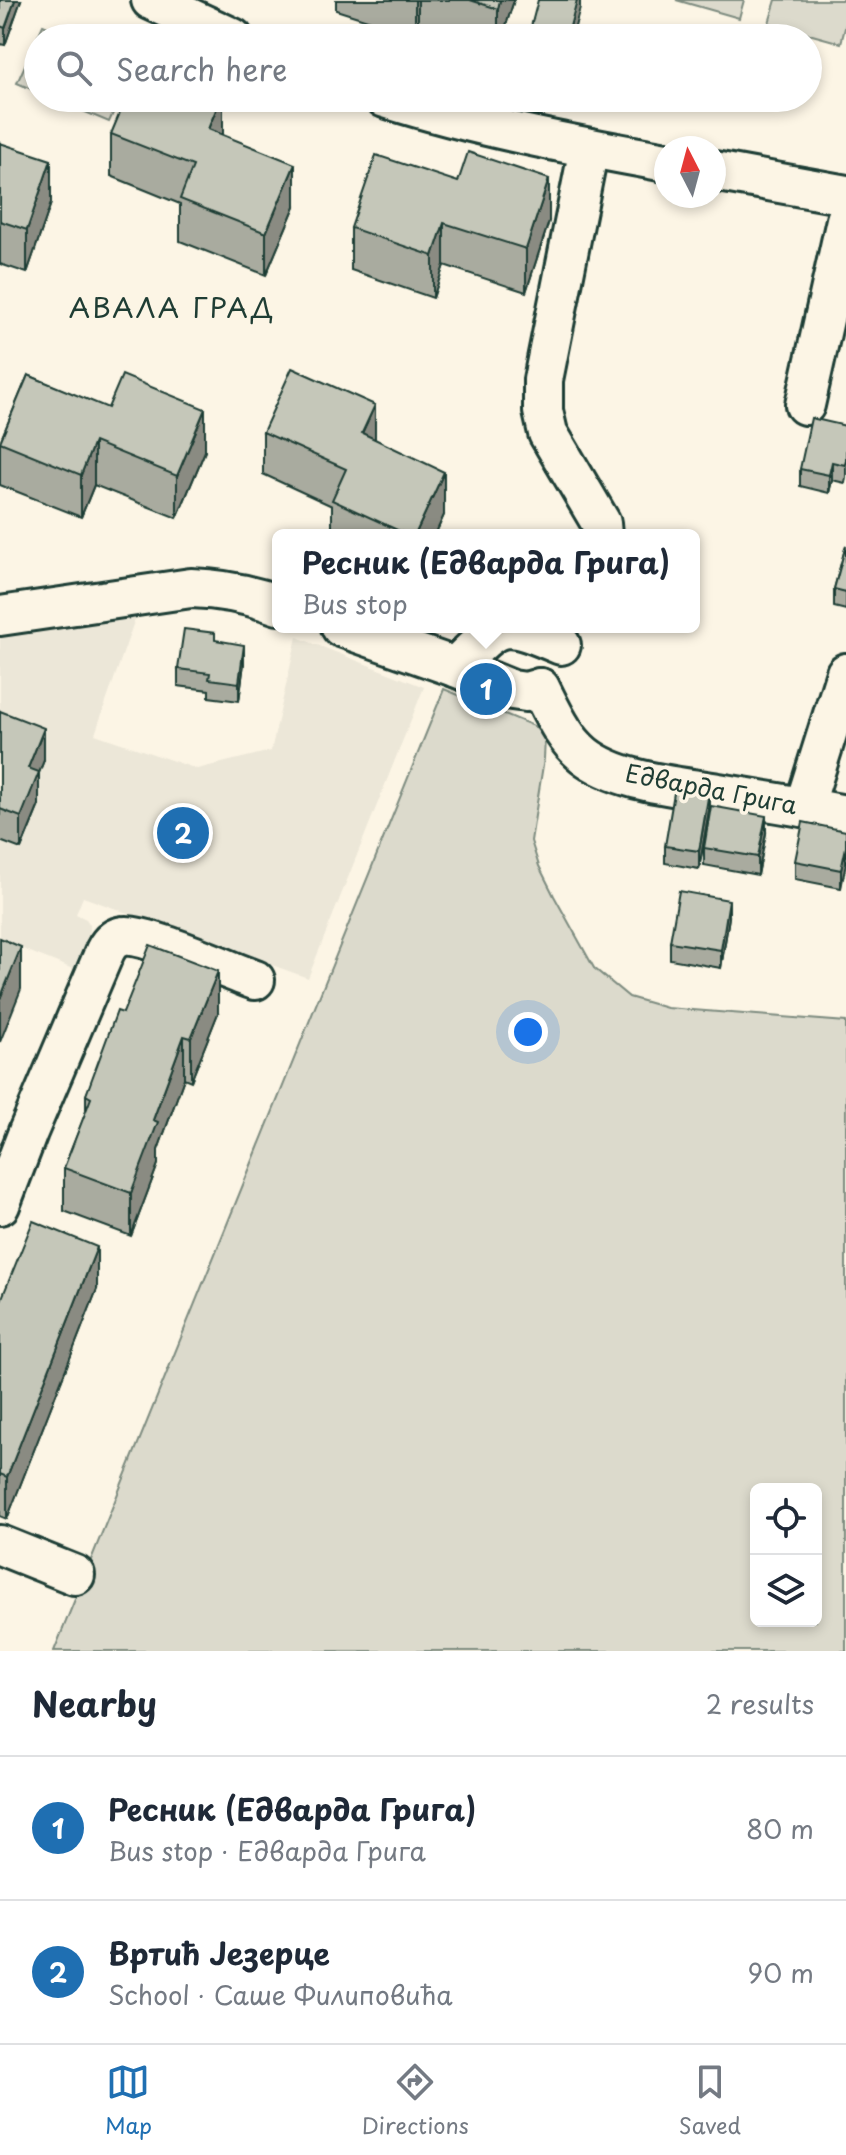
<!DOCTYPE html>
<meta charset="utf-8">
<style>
body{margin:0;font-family:"Playpen Sans",sans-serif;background:#f2f2f3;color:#1f2937}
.controls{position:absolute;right:24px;bottom:24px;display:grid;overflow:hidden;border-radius:12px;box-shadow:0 4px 12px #0003}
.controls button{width:72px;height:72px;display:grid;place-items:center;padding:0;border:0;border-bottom:2px solid #e0e1e3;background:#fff;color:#1f2937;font:40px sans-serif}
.compass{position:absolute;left:654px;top:136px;width:72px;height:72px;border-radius:50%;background:#fff;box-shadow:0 4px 12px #0003;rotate:354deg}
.you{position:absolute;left:528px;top:1032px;width:28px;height:28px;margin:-20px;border:6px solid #fff;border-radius:50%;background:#1a73e8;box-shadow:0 0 0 12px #1a73e833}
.badge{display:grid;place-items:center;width:52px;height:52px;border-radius:50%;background:#1f6fb2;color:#fff;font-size:26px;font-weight:700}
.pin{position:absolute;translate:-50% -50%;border:4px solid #fff;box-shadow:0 2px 8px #0006}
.popup{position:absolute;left:272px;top:529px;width:428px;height:104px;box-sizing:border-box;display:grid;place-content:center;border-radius:12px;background:#fff;filter:drop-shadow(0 2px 6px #0005);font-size:26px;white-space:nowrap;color:#747a83}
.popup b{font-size:30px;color:#1f2937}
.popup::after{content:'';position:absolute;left:50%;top:100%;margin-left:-16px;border:16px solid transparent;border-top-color:#fff}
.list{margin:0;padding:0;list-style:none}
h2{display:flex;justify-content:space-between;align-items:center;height:104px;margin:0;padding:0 32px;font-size:34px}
h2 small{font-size:26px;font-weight:400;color:#747a83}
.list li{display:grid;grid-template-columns:52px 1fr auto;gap:24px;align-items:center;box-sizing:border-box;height:144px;padding:0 32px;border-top:2px solid #e0e1e3}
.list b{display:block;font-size:30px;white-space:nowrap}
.list p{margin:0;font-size:26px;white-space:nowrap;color:#747a83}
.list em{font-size:26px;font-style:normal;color:#747a83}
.icon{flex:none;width:44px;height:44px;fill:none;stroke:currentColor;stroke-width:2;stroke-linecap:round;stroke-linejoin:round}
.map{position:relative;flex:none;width:846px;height:1651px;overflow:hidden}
.search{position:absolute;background:#fff;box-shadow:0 4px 12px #0003;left:24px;right:24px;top:24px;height:88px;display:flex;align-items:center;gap:20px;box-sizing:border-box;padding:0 28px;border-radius:44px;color:#747a83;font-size:30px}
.sheet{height:392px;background:#fff}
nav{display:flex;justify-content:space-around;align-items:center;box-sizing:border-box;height:112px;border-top:2px solid #e0e1e3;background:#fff;font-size:22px;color:#747a83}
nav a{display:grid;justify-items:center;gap:4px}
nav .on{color:#1f6fb2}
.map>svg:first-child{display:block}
.built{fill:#ece7d8}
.green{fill:#dcdacc;stroke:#7e8c80;stroke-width:2;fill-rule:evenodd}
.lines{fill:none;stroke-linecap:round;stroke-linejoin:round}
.minor-casing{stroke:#1f3d34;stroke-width:44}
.minor{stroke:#fcf5e5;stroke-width:38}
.wall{fill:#a9ab9f;stroke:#1f3d34;stroke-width:2}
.shaded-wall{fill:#8a8b82;stroke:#1f3d34;stroke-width:2}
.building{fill:#c5c7b9;stroke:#1f3d34;stroke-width:2}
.labels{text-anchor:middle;stroke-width:7;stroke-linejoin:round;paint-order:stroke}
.street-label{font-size:24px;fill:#1f3d34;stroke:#fcf5e5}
.quarter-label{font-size:28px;letter-spacing:2px;fill:#1f3d34;stroke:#fcf5e5}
</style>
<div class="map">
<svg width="846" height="1651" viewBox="0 0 846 1651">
<rect width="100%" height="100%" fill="#fcf5e5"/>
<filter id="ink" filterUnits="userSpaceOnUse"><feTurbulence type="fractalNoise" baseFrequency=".0125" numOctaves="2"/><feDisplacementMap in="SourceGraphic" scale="16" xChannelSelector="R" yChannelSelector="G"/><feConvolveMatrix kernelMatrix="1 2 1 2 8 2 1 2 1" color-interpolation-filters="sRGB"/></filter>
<g filter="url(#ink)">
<polygon class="built" points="136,616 95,734 197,769 271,751 297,637 424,687 308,978 83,897 76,914 86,919 90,925 90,931 73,969 0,940 0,637"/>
<g class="green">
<polygon points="676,0 744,0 739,18"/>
<polygon points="776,0 846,0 846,24 841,43 769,23"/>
<polygon points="43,25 73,38 38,38 38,92 17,83"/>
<polygon points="52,98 120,98 109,122"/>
<path d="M444,689L534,726L545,738L544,759L531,841L539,866L554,896L594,968L629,997L667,1008L846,1022V1651H54ZM756,1489H816V1621H756Z"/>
</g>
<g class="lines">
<g class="minor-casing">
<g id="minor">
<polyline points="151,0 233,38"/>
<path d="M385,98C476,127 572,145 666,162"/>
<polyline points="589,148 543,380 543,411 548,433 601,523 602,535"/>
<polyline points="714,171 846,195"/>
<polyline points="805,405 846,220"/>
<path d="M0,616L191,588C223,589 249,594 278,605"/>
<polyline points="341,627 455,667 512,690 526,692 540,688"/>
<path d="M455,667C502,621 499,619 561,645"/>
<path d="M540,688C552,711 563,738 584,755C618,782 676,786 718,793C761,800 804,807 846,815"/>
<polyline points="804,807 846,673"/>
<path d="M0,1205L28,1132L105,951C109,943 114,937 124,936C145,933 230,971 255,980"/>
<polyline points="0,1545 75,1575"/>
</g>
</g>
<use href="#minor" class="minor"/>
</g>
<g class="wall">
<polygon points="0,0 21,0 5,45 0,44"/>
<polygon points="336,0 514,0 502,38 456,38 418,26 415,35 336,10"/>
<polygon points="223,98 223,135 295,206 266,275 180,241 180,204 111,176 111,134"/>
<polygon points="0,143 51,203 27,273 0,264"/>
<polygon points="458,182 549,221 526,292 444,265 433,298 351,270 351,228"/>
<polygon points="28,375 205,451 177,518 94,485 81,517 0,485 0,442"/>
<polygon points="846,426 846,477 845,483 832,480 829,493 800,486 800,469"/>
<polygon points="263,432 375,439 444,515 435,535 332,535 332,506 263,474"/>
<polygon points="846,545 846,610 834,607 834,589"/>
<polygon points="215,641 244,663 239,701 209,697 209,690 178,686 178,669"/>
<polygon points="0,711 44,760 39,773 39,805 21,849 0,841"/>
<polygon points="709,810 699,869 665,863 665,846"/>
<polygon points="846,831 841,888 795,879 795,861"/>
<polygon points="766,833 758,875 704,865 704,848"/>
<polygon points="729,917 721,968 670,959 670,942"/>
<polygon points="123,1013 218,1013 191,1081 184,1078 158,1150 158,1164 131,1236 64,1211 64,1168 86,1112 86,1095"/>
<polygon points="97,1289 7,1519 0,1516 0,1303"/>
</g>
<g class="shaded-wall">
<polygon points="15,0 21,0 5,45 5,28"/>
<polygon points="415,0 418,0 418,26 415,35"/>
<polygon points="500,0 514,0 502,38 498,38 498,9"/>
<polygon points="577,0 580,0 580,8 572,38 567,38"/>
<polygon points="221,98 223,98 223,135 208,129"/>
<polygon points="51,160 51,203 27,273 27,230"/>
<polygon points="295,164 295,206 266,275 266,233"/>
<polygon points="549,179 549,221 526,292 526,249"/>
<polygon points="444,223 444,265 433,298 433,256"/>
<polygon points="375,405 375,447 362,433"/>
<polygon points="205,409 205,451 177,518 177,476"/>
<polygon points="94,442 94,485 81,517 81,475"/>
<polygon points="832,462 832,480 829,493 829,475"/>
<polygon points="444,472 444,515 435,535 415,535"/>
<polygon points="244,645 244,663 239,701 239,683"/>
<polygon points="44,728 44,760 39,773 39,805 21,849 21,817 28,768"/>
<polygon points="709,792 709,810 699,869 699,851"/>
<polygon points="766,816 766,833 758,875 758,857"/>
<polygon points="846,847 846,864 841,888 841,870"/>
<polygon points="729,900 729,917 721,968 721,950"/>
<polygon points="21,947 21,989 0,1042 0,999"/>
<polygon points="218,971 218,1013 191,1081 191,1038"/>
<polygon points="184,1036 184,1078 158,1150 158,1164 131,1236 131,1193 153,1120"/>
<polygon points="97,1247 97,1289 7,1519 7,1477"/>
</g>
<g class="building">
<polygon points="0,0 15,0 5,28 0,26"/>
<polygon points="470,0 500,0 498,9"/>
<polygon points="538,0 577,0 567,38 528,38"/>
<polygon points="126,98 221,98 208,129 295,164 266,233 180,199 193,166 111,134"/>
<polygon points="0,143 51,160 27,230 0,221"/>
<polygon points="468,152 549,179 526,249 444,223 433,256 351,228 376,155 458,182"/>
<polygon points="292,368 375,405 362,433 444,472 415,535 408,535 332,500 346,469 263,432"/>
<polygon points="28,375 108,408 122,375 205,409 177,476 94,442 81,475 0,442"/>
<polygon points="811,418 846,426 846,460 845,465 832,462 829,475 800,469"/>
<polygon points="846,545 846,592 834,589"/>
<polygon points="184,629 215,633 215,640 244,645 239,683 209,679 210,673 178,669"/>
<polygon points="0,711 44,728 28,768 39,772 21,817 0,809"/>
<polygon points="675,787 709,792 699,851 665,846"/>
<polygon points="711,806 766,816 758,857 704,848"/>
<polygon points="803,822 846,831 846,847 841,870 795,861"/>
<polygon points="679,891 729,900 721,950 670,942"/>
<polygon points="0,938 21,947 0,999"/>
<polygon points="150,945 218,971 191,1038 184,1036 153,1120 158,1122 131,1193 64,1168 91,1098 86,1095 117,1011 123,1013"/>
<polygon points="33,1221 97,1247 7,1477 0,1474 0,1303"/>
</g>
</g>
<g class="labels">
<g class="street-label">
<text transform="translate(711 790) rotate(11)" y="8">Едварда Грига</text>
</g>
<g class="quarter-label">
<text x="172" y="318">АВАЛА ГРАД</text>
</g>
</g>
</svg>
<div class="controls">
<button><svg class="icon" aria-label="locate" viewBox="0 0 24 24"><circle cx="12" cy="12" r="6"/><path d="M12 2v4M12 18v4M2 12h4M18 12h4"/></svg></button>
<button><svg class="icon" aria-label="layers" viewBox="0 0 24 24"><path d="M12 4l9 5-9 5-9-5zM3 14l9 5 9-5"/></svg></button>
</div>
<svg class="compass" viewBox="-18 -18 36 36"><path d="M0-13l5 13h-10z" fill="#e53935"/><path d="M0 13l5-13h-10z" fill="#747a83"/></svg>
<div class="you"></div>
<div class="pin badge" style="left:486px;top:689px">1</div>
<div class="popup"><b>Ресник (Едварда Грига)</b>Bus stop</div>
<div class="pin badge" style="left:183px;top:833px">2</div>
<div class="search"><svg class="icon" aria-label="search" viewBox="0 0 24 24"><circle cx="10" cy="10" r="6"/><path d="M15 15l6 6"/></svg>Search here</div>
</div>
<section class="sheet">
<h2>Nearby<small>2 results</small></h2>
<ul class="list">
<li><span class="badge">1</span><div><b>Ресник (Едварда Грига)</b><p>Bus stop · Едварда Грига</p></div><em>80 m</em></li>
<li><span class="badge">2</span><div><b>Вртић Језерце</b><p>School · Саше Филиповића</p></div><em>90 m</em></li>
</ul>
</section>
<nav>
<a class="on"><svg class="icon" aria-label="map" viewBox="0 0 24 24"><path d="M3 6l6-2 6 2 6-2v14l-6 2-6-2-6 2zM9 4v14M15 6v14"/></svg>Map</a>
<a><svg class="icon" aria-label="directions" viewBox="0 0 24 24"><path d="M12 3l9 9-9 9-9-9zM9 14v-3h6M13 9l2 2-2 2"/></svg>Directions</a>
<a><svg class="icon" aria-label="saved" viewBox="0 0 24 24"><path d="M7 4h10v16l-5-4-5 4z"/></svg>Saved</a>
</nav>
